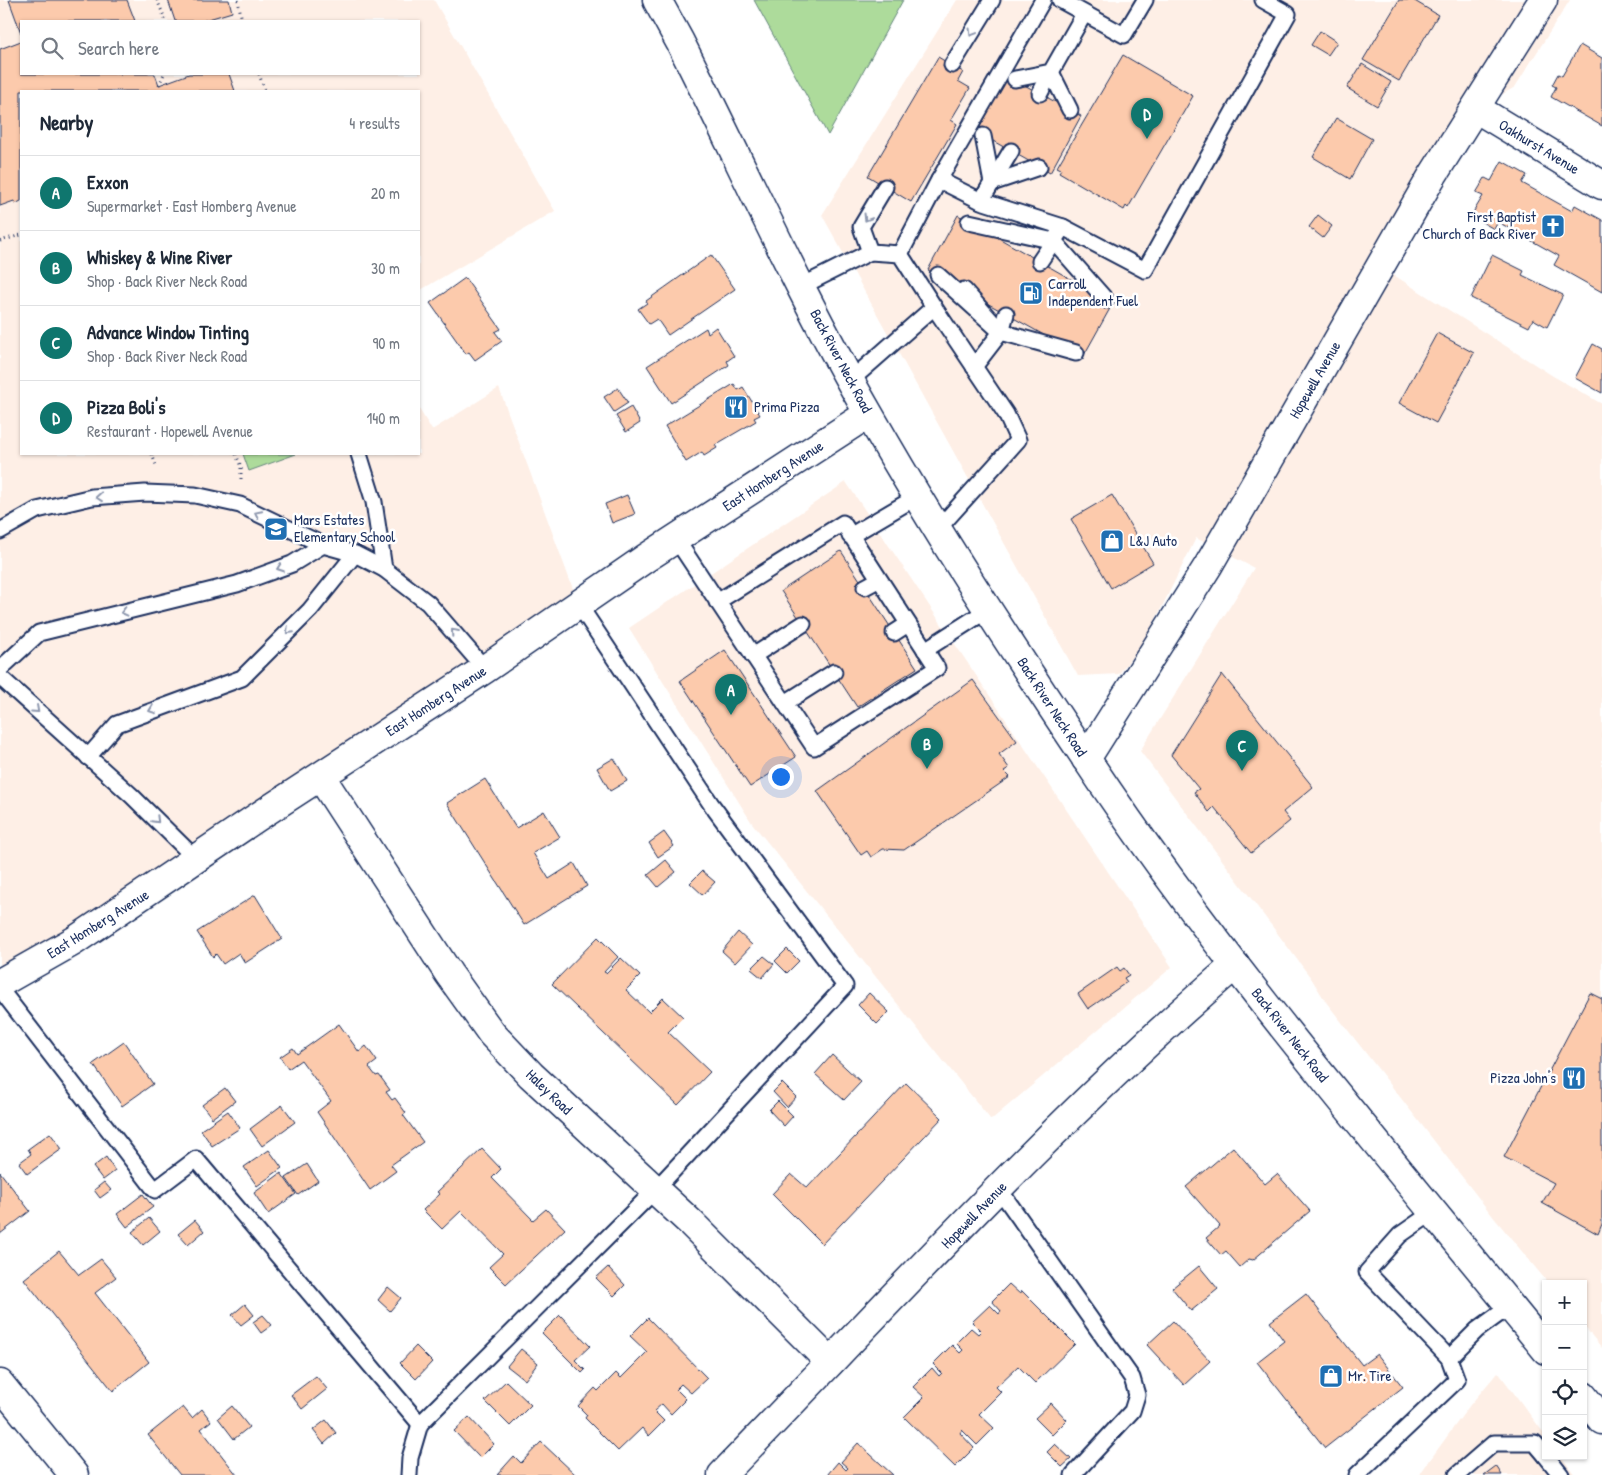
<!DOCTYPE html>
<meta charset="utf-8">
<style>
body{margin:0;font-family:"Patrick Hand",sans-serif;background:#f2f2f3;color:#1f2937}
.controls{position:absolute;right:15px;bottom:15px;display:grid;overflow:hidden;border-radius:0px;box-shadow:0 1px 4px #0004}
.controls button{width:45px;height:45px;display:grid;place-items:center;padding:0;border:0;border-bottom:1px solid #e0e1e3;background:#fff;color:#1f2937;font:25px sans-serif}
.you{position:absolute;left:780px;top:776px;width:18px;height:18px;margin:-12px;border:4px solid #fff;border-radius:50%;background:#1a73e8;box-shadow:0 0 0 8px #1a73e833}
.badge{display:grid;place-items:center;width:32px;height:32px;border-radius:50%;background:#0f766e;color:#fff;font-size:16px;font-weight:700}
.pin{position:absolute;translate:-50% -41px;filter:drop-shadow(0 1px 2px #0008)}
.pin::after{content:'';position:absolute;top:26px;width:18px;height:15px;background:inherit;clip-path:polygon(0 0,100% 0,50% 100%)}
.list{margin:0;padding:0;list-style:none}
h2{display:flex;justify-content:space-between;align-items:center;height:65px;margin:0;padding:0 20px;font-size:21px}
h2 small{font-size:16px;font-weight:400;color:#747a83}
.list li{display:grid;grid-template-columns:32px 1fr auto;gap:15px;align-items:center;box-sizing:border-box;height:75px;padding:0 20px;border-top:1px solid #e0e1e3}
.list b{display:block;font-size:19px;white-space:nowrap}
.list p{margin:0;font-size:16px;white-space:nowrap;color:#747a83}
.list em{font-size:16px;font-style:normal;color:#747a83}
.icon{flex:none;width:28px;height:28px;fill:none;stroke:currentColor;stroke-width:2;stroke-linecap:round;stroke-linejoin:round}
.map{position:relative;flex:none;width:1602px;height:1475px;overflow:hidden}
.search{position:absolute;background:#fff;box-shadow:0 1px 4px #0004;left:20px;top:20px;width:400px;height:55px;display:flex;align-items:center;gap:12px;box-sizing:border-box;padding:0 18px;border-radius:0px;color:#747a83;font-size:19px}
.panel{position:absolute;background:#fff;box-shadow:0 1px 4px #0004;left:20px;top:90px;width:400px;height:365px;border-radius:0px}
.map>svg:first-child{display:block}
.built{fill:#feefe6;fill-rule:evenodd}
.green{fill:#addb9b;stroke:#64857c}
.building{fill:#fccaac;stroke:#1b2f5e}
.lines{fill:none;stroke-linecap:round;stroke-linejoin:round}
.lane-casing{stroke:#1b2f5e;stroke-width:19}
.street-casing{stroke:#1b2f5e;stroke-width:31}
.secondary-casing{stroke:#1b2f5e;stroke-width:31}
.path{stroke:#1b2f5e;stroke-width:3;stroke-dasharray:1 4;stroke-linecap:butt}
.lane{stroke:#fff;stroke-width:15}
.street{stroke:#fff;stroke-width:28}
.secondary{stroke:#fff;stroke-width:28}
.oneway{stroke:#8d97ae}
.labels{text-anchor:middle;stroke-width:5;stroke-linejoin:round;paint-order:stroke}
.street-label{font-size:15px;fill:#1b2f5e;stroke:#fff}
.poi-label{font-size:15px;fill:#1b2f5e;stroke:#fff;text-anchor:start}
</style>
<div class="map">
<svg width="1602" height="1475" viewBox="0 0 1602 1475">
<rect width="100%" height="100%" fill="#fff"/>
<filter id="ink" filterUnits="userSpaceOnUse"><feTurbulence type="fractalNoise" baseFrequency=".02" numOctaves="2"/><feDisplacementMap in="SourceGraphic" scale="10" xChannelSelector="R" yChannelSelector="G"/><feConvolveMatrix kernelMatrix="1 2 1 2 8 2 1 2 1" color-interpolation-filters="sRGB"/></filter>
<g filter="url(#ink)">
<g class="built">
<path d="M0,0H434L555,211L419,291V91H21V454H419V409L432,430L499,388L579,605L0,979ZM21,21H419V74H21Z"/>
<polygon points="957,0 1570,0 1515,87 1477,109 1381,267 1553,376 1602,404 1602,1348 1583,1325 1583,1284 1549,1284 1495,1219 1326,1002 1311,978 1140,751 1254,568 1196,538 1147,637 1119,674 1078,676 822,215"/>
<polygon points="846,482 1172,967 991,1120 752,823 629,628"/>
<polygon points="1498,1372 1546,1436 1546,1456 1561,1456 1575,1475 1419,1475 1470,1405"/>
</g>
<g class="green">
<polygon points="754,0 903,0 828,135"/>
<polygon points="243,454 296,454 249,471"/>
</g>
<g class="building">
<polygon points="9,0 127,0 135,21 21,21 21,33"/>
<polygon points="168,0 229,0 232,12 202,21 175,21"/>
<polygon points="1399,0 1413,0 1438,15 1399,81 1363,60"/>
<polygon points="1320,31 1337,42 1328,55 1311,45"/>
<polygon points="21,41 21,74 155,74 159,85 189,74 229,74 235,91 21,91 21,201 15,204 14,201 0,206 0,49"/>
<polygon points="1580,45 1602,58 1602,126 1551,97 1556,87 1552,85 1558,74 1562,76"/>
<polygon points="1123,55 1193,96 1128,208 1126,206 1124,210 1059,172 1061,169 1057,167"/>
<polygon points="938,57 963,72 958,81 970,88 951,120 957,124 911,202 868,176"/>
<polygon points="1362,64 1391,82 1377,106 1347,88"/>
<polygon points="1008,76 1081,116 1050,173 977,132"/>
<polygon points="1336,118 1372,139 1350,179 1313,157"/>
<polygon points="1502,161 1527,175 1522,183 1572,211 1575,205 1602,220 1602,292 1554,265 1559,256 1498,222 1494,229 1471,216 1483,196 1476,193 1485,178 1491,181"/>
<polygon points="958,215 1113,303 1083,357 928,270"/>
<polygon points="1318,215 1332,226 1323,238 1309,227"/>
<polygon points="711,255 735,289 668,335 657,319 649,324 638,309 647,303 646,301"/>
<polygon points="1492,255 1524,271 1522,275 1563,295 1547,327 1533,319 1529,327 1471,298"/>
<polygon points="465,278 501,329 495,332 502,341 475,360 469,352 466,354 430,303"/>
<polygon points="716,327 734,356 727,361 729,365 671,403 647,366 706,328 708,333"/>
<polygon points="1437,333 1474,353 1436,423 1399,403"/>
<polygon points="1593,344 1602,349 1602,393 1575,378"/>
<polygon points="734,384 738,390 743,387 760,415 754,418 756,421 715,445 717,448 704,456 702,452 686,462 665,426"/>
<polygon points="618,388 628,403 614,412 604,397"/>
<polygon points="631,407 640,423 626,432 616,416"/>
<polygon points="627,495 635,514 612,523 605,504"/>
<polygon points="1112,495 1153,563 1111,588 1071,519"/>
<polygon points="841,551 917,668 857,707 781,591"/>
<polygon points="725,650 796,757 750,787 680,681"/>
<polygon points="1222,674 1313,787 1283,812 1290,821 1251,853 1214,807 1209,812 1194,792 1199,789 1171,755"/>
<polygon points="973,680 1017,741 999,754 1009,768 1004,771 1010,777 904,850 883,849 871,857 867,851 861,855 817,791"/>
<polygon points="614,758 627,781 610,791 597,768"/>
<polygon points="485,779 516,828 544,811 560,837 533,853 549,879 574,863 587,886 524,925 447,803"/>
<polygon points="664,832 674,846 658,857 649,843"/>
<polygon points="666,860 676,872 658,887 648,875"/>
<polygon points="702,871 715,882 703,895 690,883"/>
<polygon points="255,895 282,939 245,963 239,953 223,964 216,954 213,957 197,932"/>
<polygon points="738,932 752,945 735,963 722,951"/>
<polygon points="598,937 618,957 604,972 606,973 621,958 640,976 626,990 649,1012 663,998 683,1017 668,1032 710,1072 678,1105 552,984"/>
<polygon points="787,949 799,961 787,973 775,961"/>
<polygon points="764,956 774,964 762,978 751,969"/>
<polygon points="1117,967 1120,971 1124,968 1129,975 1124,978 1127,982 1088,1009 1078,994"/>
<polygon points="869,993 889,1012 877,1024 858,1005"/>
<polygon points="1590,993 1602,999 1602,1224 1598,1234 1542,1203 1554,1183 1504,1157"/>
<polygon points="339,1024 359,1052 366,1046 377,1061 369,1067 376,1076 379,1075 390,1090 386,1092 392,1100 395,1098 406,1113 403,1115 423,1142 391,1165 396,1171 370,1190 317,1112 331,1101 301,1060 288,1069 280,1057 293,1048 297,1054"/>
<polygon points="124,1042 153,1084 122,1106 93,1064"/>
<polygon points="832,1055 861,1082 844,1100 815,1074"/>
<polygon points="782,1083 796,1097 787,1107 773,1092"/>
<polygon points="906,1083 942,1118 822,1244 772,1194 791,1174 807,1188"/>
<polygon points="225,1088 235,1101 212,1118 202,1105"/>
<polygon points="778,1101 793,1116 784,1126 769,1110"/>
<polygon points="282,1105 295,1122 262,1146 250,1129"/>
<polygon points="228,1111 240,1128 212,1146 201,1130"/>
<polygon points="50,1133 62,1149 27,1174 19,1163 31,1154 28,1149"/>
<polygon points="1233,1147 1265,1184 1277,1174 1310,1211 1253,1260 1249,1259 1240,1267 1226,1251 1221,1255 1206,1238 1220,1226 1186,1187"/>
<polygon points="482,1149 501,1169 492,1178 533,1220 546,1209 565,1229 506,1284 489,1267 503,1254 461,1211 442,1229 423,1210 440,1194 437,1192"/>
<polygon points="269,1150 282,1168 257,1186 244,1167"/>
<polygon points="106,1157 115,1171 103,1180 93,1167"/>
<polygon points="307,1164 318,1181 298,1195 286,1178"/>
<polygon points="0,1172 30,1211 0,1234"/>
<polygon points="281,1173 296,1194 268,1214 254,1193"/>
<polygon points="104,1182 111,1190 100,1198 94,1190"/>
<polygon points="143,1194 153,1207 127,1227 117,1214"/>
<polygon points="149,1218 160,1231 143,1245 132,1232"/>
<polygon points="195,1220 204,1231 188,1245 178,1234"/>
<polygon points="59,1251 79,1275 101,1259 116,1277 95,1293 149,1362 113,1391 24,1279"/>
<polygon points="1199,1266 1218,1289 1191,1311 1172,1288"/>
<polygon points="608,1267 625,1285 614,1296 596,1278"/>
<polygon points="1009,1284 1020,1294 1022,1291 1075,1344 1035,1383 1018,1366 996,1387 1001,1392 979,1414 994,1428 977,1445 962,1430 960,1433 974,1448 955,1467 904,1417 924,1397 913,1387 932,1368 939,1376 942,1373 933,1364 952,1345 960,1353 963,1350 956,1343 971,1328 978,1334 981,1331 972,1322 990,1305 999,1314 1001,1311 992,1301"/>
<polygon points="388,1287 401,1298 390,1311 378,1300"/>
<polygon points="1306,1294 1362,1365 1377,1354 1403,1387 1325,1448 1257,1362 1284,1341 1270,1322"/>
<polygon points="245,1304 254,1315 241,1325 232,1315"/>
<polygon points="263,1315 272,1325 261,1333 253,1322"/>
<polygon points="560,1315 590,1346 575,1360 585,1370 582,1373 542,1333"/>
<polygon points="648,1318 707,1378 691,1393 681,1384 676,1389 686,1399 671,1414 662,1404 654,1411 664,1421 649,1436 642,1428 618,1451 585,1418 587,1415 578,1406 595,1388 598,1391 616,1373 621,1378 647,1352 630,1336"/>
<polygon points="1173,1321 1210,1361 1184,1385 1147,1345"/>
<polygon points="416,1346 432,1362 416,1379 400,1363"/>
<polygon points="521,1349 538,1363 525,1380 507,1366"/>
<polygon points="316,1376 327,1389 302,1409 291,1395"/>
<polygon points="506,1381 531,1405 510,1426 485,1401"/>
<polygon points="1051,1403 1067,1420 1052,1435 1035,1418"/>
<polygon points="232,1406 249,1427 234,1439 218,1418"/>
<polygon points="183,1407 192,1418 202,1409 211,1421 201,1429 237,1475 180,1475 148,1435"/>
<polygon points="469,1417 494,1444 480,1458 454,1431"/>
<polygon points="326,1420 336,1433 324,1444 313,1430"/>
<polygon points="541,1442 576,1475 497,1475 514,1456 521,1463"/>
<polygon points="858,1443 893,1475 827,1475 838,1462 846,1470 848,1468 841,1462"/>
<polygon points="1055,1444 1071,1459 1062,1467 1047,1452"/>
<polygon points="1496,1466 1502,1475 1484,1475"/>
</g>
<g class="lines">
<g class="lane-casing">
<g id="lane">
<polyline points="1060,0 1124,35 1145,0"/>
<polyline points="952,65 992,0"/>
<polyline points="1015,79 1051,72 1084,14"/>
<polyline points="1040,93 1051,72 1070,110"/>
<polyline points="983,136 992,183 1039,167"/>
<polyline points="939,180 981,201 1011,151"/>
<polyline points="981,201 1063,227"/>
<polyline points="969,222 1054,241 1106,300"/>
<polyline points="870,252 861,227 885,187"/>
<polyline points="900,254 939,180 1043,0"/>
<polyline points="1040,261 1063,227 1145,270 1288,14 1263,0"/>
<polyline points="938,275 1001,332 964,290"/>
<polyline points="802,286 870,252 900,254 934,307 851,380"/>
<polyline points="934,307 1006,414 1018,440 938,529"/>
<polyline points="1006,314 1001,332 1009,333"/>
<polyline points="974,367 1001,332 1076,353"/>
<polyline points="359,454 374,502 384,569"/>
<polyline points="0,531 37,510 92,497 145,493 195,495 240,505 323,545 355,554 384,569 428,603 485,669"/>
<polyline points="850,536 918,496"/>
<path d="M676,539C722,608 768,678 814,747L937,668L843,523L717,602"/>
<polyline points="865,587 878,580"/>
<polyline points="894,633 908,624"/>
<polyline points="925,650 989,609"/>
<polyline points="753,656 803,624"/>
<polyline points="0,669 39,633 237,584 292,564 323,545"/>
<polyline points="0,677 132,796 196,859"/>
<polyline points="785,703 834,672"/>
<polyline points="88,757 117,724 242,678 310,610 355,554"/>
<polyline points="0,989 155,1190 196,1159 420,1424"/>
<polyline points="999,1189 1132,1378 1137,1395 1132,1411 1073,1475"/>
<polyline points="1433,1212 1400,1235 1367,1272 1449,1358"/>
<polyline points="1546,1456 1561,1475"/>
<polyline points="409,1475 410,1458 420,1424 655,1190 845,986 711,804 579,605"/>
<polyline points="1357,1475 1457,1380 1449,1358 1477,1330 1510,1306"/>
<polyline points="1457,1475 1494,1443 1535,1443 1546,1456"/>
</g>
</g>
<g class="street-casing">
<g id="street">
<polyline points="1477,109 1602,185"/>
<polyline points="1086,759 1208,566 1431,178 1543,0"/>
<polyline points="321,777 449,974 492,1034 531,1075 690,1222 830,1362"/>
<polyline points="0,983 74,941 256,818 485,669 646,558 868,414"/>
<polyline points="0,1384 74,1475"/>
<path d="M722,1475C890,1302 1052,1122 1235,965"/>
</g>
</g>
<g class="secondary-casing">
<g id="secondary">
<path d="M657,0L680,42C743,166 800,295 870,416C936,532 1010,645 1085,757C1223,965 1388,1155 1546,1350"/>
<polyline points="1583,1396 1602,1420"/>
</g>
</g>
<g class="path">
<polyline points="157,0 166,21"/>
<polyline points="238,0 242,21"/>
<polyline points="259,74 265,91"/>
<polyline points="159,85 164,74"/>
<polyline points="0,241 21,235"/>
<polyline points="152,454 157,468"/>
<polyline points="236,454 241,467 241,479"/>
</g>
<use href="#lane" class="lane"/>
<use href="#street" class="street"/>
<use href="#secondary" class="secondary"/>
</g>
<defs><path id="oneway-chevron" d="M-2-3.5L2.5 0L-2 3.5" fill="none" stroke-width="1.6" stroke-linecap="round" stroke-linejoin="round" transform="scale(1.25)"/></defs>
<g class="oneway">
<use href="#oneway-chevron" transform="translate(972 33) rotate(121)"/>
<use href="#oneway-chevron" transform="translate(867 218) rotate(121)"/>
<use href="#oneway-chevron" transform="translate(99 497) rotate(175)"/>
<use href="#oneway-chevron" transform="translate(258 514) rotate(-154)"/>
<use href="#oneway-chevron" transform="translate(280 568) rotate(160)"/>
<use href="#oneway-chevron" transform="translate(124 612) rotate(166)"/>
<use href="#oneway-chevron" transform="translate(289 631) rotate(135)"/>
<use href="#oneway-chevron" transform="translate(454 632) rotate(-131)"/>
<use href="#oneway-chevron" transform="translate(36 710) rotate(42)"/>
<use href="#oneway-chevron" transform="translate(152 710) rotate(159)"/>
<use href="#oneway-chevron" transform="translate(156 820) rotate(45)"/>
</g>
</g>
<defs>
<g id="church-square" transform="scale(1.25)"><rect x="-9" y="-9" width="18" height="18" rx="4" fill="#1f6fb2" stroke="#fff"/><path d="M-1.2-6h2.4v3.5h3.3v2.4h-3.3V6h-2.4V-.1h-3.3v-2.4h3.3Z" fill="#fff"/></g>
<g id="fuel-square" transform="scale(1.25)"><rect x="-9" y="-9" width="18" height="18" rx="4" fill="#1f6fb2" stroke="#fff"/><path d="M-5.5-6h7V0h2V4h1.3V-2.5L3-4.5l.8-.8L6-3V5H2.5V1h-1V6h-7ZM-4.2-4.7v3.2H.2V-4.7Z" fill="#fff"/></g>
<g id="restaurant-square" transform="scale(1.25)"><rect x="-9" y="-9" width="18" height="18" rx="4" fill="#1f6fb2" stroke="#fff"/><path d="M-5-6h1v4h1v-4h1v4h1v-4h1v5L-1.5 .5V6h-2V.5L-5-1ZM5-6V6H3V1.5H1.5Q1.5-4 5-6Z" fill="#fff"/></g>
<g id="school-square" transform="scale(1.25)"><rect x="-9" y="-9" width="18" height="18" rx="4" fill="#1f6fb2" stroke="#fff"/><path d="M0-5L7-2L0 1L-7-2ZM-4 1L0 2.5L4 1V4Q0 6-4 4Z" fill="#fff"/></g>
<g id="shop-square" transform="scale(1.25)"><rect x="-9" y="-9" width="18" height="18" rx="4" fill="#1f6fb2" stroke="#fff"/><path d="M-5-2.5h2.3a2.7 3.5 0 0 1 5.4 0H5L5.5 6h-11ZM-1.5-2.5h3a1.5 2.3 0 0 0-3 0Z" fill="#fff"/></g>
</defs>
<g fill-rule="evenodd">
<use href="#church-square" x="1553" y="226"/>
<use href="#fuel-square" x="1031" y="293"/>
<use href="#restaurant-square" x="736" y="407"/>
<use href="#school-square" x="276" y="529"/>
<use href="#shop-square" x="1112" y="541"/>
<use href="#restaurant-square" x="1574" y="1078"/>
<use href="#shop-square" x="1331" y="1376"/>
</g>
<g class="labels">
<g class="street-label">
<text transform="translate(1539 147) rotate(31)" y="5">Oakhurst Avenue</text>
<text transform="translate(841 361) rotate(62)" y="5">Back River Neck Road</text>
<text transform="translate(1315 380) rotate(-60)" y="5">Hopewell Avenue</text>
<text transform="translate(773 476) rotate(-33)" y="5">East Homberg Avenue</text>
<text transform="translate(436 701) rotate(-33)" y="5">East Homberg Avenue</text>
<text transform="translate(1052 707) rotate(57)" y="5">Back River Neck Road</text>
<text transform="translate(98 924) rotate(-32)" y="5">East Homberg Avenue</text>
<text transform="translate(1290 1035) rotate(52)" y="5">Back River Neck Road</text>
<text transform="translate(549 1092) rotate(44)" y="5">Haley Road</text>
<text transform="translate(974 1215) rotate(-46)" y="5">Hopewell Avenue</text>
</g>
<g class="poi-label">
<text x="1536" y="222" text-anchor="end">First Baptist<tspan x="1536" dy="17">Church of Back River</tspan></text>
<text x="1048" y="289">Carroll<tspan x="1048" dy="17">Independent Fuel</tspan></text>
<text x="754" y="412">Prima Pizza</text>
<text x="294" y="525">Mars Estates<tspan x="294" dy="17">Elementary School</tspan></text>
<text x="1130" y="546">L&amp;J Auto</text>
<text x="1556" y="1083" text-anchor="end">Pizza John's</text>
<text x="1348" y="1381">Mr. Tire</text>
</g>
</g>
</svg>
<div class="controls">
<button>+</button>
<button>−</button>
<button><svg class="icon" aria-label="locate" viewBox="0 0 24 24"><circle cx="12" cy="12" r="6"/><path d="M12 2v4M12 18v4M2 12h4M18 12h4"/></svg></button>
<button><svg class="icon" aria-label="layers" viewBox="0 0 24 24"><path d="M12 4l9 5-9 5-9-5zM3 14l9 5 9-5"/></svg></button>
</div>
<div class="you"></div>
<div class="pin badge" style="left:731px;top:715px">A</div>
<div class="pin badge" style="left:927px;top:769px">B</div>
<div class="pin badge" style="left:1242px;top:771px">C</div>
<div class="pin badge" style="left:1147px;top:139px">D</div>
<div class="search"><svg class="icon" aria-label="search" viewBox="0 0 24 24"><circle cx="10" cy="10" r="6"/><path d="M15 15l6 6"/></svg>Search here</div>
<section class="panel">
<h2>Nearby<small>4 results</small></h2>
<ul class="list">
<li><span class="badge">A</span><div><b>Exxon</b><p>Supermarket · East Homberg Avenue</p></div><em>20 m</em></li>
<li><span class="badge">B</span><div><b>Whiskey &amp; Wine River</b><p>Shop · Back River Neck Road</p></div><em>30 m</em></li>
<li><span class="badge">C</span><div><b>Advance Window Tinting</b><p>Shop · Back River Neck Road</p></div><em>90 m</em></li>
<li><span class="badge">D</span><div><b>Pizza Boli's</b><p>Restaurant · Hopewell Avenue</p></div><em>140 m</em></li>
</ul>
</section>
</div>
